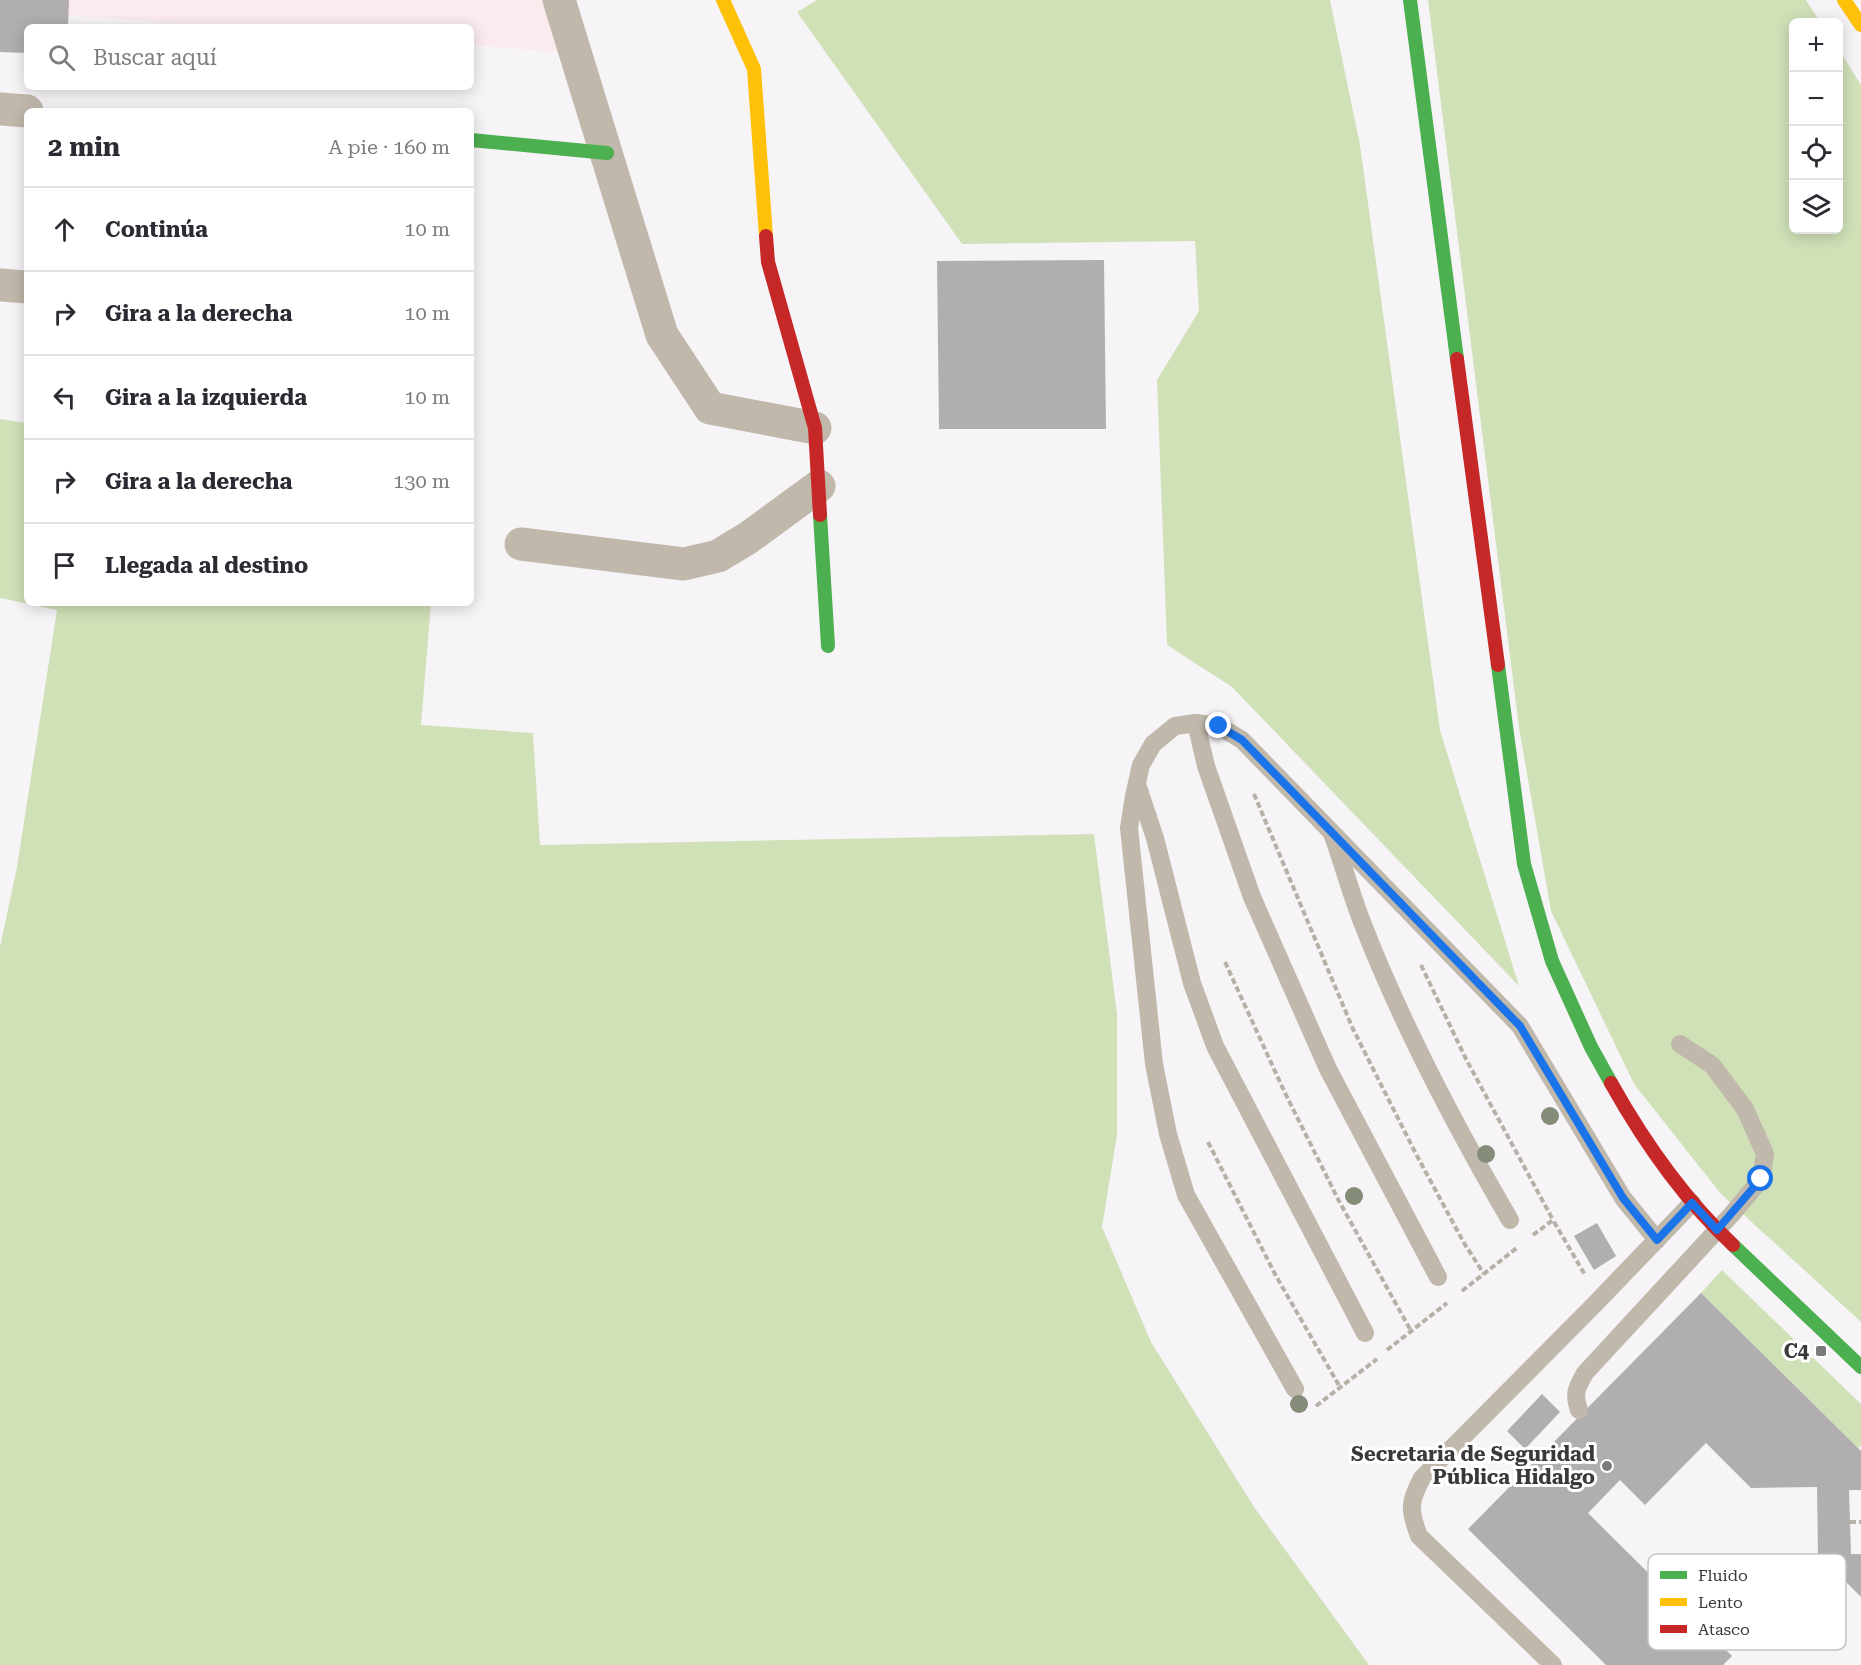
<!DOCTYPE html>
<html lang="es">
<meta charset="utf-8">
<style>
body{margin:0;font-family:"Roboto Serif",serif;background:#f2f2f3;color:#2b2b33}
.controls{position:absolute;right:18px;top:18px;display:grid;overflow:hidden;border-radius:9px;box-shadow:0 3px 15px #0003}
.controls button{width:54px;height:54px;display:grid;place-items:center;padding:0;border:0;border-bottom:2px solid #e1e1e2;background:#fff;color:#2b2b33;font:30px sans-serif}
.stop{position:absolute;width:18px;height:18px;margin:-14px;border:4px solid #1a73e8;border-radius:50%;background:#fff}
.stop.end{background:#1a73e8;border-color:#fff;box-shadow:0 2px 6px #0008}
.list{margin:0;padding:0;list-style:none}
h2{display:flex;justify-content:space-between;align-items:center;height:78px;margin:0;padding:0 24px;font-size:26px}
h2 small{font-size:20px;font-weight:400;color:#7c7c81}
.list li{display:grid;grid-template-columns:39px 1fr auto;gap:18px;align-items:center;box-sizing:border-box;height:84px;padding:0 24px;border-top:2px solid #e1e1e2}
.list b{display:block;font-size:22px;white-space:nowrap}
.list em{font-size:20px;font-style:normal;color:#7c7c81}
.icon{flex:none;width:33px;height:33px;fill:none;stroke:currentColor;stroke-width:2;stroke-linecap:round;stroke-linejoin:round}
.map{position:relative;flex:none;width:1861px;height:1665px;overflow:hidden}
.search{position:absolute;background:#fff;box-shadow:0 3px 15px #0003;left:24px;top:24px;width:450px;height:66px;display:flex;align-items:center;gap:15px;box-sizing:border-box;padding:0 21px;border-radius:9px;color:#7c7c81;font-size:22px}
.panel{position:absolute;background:#fff;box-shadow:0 3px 15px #0003;left:24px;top:108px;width:450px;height:498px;border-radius:9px}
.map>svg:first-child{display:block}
.education{fill:#fbebee}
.green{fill:#d0e1b8}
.building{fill:#b1aeb0}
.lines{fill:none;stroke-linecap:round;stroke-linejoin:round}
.path{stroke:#b6b0a6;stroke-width:4;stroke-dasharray:6 3;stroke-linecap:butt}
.lane{stroke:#c0b8ab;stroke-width:18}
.street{stroke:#c0b8ab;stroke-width:33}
.fast{stroke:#4caf50;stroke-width:14}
.slow{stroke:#ffc107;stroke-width:14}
.jam{stroke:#c62828;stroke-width:14}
.tree{fill:#848b79}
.route{stroke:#1a73e8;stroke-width:8}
.poi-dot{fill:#7c7a7c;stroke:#fff;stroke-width:2}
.labels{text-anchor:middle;stroke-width:6;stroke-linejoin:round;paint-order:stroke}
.poi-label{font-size:20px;font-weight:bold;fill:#3a383a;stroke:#fff;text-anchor:end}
.key{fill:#fff;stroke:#c4c3c4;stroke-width:1.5}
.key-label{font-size:16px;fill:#3a383a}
</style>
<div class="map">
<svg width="1861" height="1665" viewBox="0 0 1861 1665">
<rect width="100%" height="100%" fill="#f7f4f8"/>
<polygon class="education" points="50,0 555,0 571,53 471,45 471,27 225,27 50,14"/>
<g class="green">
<polygon points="817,0 1330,0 1360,145 1440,730 1519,986 1232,687 1167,645 1157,380 1199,311 1195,241 962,244 797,12"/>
<polygon points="1428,0 1806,0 1820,22 1794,22 1794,230 1838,230 1839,50 1861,85 1861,1322 1721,1194 1634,1084 1551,911 1519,728"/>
<polygon points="0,419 27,423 27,603 431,603 421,725 533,733 540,845 1094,834 1117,1014 1117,1135 1102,1227 1151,1342 1254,1507 1369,1665 0,1665 0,947 17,867 57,610 0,598"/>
<polygon points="1722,1270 1861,1404 1861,1445 1858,1448 1701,1293"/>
</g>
<g class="building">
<polygon points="0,0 69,0 68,27 27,27 27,53 0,52"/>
<polygon points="1104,260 1106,429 939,429 937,261"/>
<polygon points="1597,1223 1616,1256 1594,1270 1574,1236"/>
<polygon points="1701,1293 1861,1451 1861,1490 1849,1490 1851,1554 1861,1554 1861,1597 1822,1558 1749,1561 1749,1557 1818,1554 1817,1487 1751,1488 1706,1443 1645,1505 1620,1480 1588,1513 1732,1656 1723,1665 1606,1665 1468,1529"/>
<polygon points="1542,1394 1560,1412 1525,1449 1507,1431"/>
</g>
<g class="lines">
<g class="path">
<polyline points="1254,794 1353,1029 1416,1154 1464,1243 1484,1274"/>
<polyline points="1225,962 1285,1093 1339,1201 1411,1331"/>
<polyline points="1421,965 1466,1059 1553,1220"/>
<polyline points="1208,1142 1276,1276 1340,1387"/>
<polyline points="1533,1235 1553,1220 1585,1275"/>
<polyline points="1462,1291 1518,1247"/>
<polyline points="1387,1350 1447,1303"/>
<polyline points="1316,1406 1377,1359"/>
<polyline points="1850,1522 1861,1522"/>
</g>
<g class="lane">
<polyline points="1196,723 1206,766 1252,897 1328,1069 1438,1277"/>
<polyline points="1137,784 1155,838 1192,983 1215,1046 1365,1333"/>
<path d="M1333,836C1343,864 1351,894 1362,922C1402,1025 1454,1124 1510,1220"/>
<polyline points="1295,1389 1186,1195 1168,1134 1154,1064 1129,828 1134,796 1141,765 1153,744 1175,726 1196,723 1219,726 1242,740 1520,1026 1623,1198 1657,1240"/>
<path d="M1579,1410C1573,1393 1577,1387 1585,1373L1732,1214L1761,1179L1765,1154L1745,1109L1712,1065L1680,1044"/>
<path d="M1553,1665L1419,1536C1409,1510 1409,1502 1422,1478L1593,1306L1692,1203"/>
</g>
<g class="street">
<polyline points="559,0 662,335 710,408 815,428"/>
<polyline points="0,109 27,111"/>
<polyline points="0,285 27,287"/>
<polyline points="521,544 684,564 718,556 748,538 819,486"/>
</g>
<g class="fast">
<polyline points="1410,0 1457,359"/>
<polyline points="471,140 607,153"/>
<polyline points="820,515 828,646"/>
<polyline points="1498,665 1524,864 1552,961 1591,1047 1611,1083"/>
<polyline points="1733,1245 1861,1367"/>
</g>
<g class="slow">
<polyline points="723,0 754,69 766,236"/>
<polyline points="1844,0 1861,25"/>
</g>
<g class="jam">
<polyline points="766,236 768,262 815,428 820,515"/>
<polyline points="1457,359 1498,665"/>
<path d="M1611,1083C1644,1142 1683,1198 1733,1245"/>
</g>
</g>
<g class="tree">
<circle cx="1550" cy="1116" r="9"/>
<circle cx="1486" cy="1154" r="9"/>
<circle cx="1354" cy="1196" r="9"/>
<circle cx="1299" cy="1404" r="9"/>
</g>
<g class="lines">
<polyline class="route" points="1219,726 1242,740 1520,1026 1623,1198 1657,1240 1692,1203 1717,1230 1761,1179"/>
</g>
<g class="poi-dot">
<rect x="1815" y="1345" width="12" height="12" rx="3"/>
<circle cx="1607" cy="1466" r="6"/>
</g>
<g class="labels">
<g class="poi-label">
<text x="1809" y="1358">C4</text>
<text x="1595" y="1461">Secretaria de Seguridad<tspan x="1595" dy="23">Pública Hidalgo</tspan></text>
</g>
</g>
<rect x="1648" y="1554" width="198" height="96" rx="9" class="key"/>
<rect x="1660" y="1571" width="27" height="8" fill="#4caf50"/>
<rect x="1660" y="1598" width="27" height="8" fill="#ffc107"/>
<rect x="1660" y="1625" width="27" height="8" fill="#c62828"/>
<g class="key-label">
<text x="1698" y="1581">Fluido</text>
<text x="1698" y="1608">Lento</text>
<text x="1698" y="1635">Atasco</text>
</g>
</svg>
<div class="controls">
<button>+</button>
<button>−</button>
<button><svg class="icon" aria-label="locate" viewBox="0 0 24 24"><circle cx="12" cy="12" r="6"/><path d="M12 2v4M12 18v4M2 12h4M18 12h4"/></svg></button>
<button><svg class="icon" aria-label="layers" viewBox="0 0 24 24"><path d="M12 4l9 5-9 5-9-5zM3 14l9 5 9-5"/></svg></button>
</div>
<div class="stop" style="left:1761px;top:1179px"></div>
<div class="stop end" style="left:1219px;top:726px"></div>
<div class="search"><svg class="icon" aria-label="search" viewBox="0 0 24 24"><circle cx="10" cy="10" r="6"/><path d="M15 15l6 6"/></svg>Buscar aquí</div>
<section class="panel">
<h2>2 min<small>A pie · 160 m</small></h2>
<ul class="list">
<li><svg class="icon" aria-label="ahead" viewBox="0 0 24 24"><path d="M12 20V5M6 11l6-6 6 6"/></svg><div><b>Continúa</b></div><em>10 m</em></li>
<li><svg class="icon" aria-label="right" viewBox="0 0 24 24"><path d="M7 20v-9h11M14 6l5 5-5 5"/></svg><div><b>Gira a la derecha</b></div><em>10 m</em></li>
<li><svg class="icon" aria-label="left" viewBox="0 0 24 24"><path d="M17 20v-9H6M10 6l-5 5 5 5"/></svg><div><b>Gira a la izquierda</b></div><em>10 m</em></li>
<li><svg class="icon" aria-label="right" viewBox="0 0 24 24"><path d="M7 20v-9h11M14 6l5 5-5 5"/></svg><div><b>Gira a la derecha</b></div><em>130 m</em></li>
<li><svg class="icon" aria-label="arrive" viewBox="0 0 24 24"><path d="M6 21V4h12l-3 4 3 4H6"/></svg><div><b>Llegada al destino</b></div></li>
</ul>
</section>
</div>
